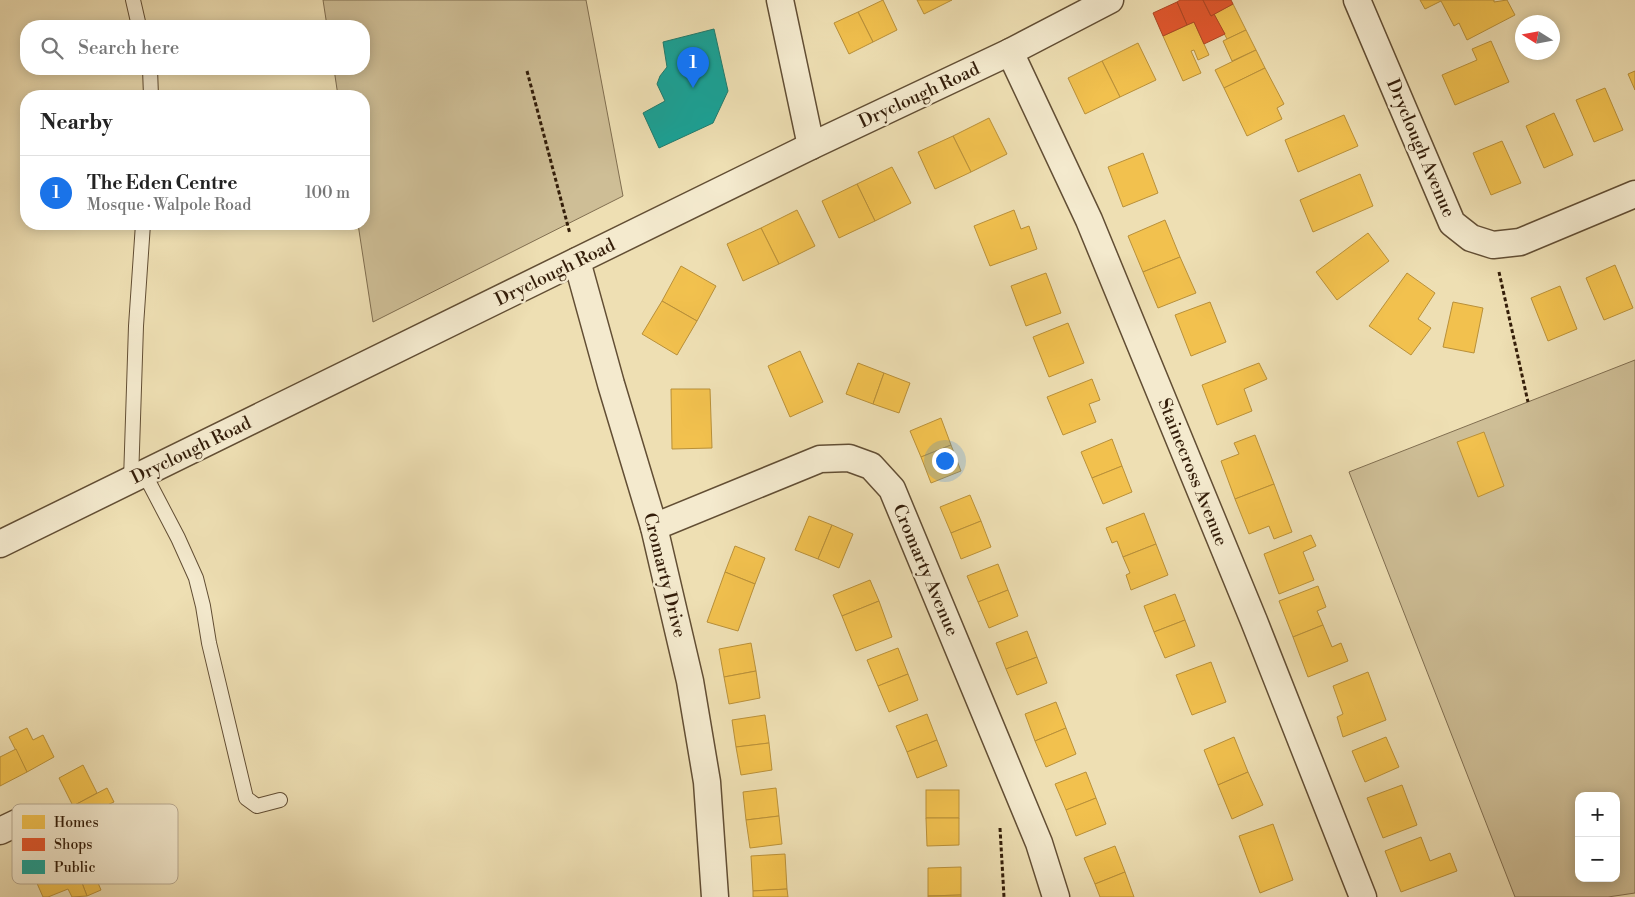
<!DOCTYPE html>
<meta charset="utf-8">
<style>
body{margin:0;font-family:"Libre Bodoni",serif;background:#f2f2f2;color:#222}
.controls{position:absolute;right:15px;bottom:15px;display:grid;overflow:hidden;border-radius:10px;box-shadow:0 2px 12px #0003}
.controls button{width:45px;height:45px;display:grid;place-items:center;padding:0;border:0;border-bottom:1px solid #e0e0e0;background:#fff;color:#222;font:25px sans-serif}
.compass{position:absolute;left:1515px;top:15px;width:45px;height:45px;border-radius:50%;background:#fff;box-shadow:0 2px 12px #0003;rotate:281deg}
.you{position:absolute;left:944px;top:460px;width:18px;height:18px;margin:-12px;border:4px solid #fff;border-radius:50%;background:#1a73e8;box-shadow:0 0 0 8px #1a73e833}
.badge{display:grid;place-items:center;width:32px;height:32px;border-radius:50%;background:#1a73e8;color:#fff;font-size:16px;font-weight:700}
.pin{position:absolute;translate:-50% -41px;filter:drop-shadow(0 1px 2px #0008)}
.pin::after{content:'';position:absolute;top:26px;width:18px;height:15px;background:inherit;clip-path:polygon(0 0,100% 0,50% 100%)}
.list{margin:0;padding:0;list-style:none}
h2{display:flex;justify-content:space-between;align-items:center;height:65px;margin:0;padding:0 20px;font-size:21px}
h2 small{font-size:16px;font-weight:400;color:#767676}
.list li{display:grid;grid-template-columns:32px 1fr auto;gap:15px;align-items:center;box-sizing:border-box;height:75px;padding:0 20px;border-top:1px solid #e0e0e0}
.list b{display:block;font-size:19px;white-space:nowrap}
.list p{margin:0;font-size:16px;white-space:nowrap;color:#767676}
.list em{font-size:16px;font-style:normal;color:#767676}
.icon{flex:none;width:28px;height:28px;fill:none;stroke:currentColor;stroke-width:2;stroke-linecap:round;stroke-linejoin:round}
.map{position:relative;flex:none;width:1635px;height:897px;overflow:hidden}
.search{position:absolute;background:#fff;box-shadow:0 2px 12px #0003;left:20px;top:20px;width:350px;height:55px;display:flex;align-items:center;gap:12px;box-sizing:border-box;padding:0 18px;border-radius:20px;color:#767676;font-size:19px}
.panel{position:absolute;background:#fff;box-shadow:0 2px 12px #0003;left:20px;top:90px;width:350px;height:140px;border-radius:20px}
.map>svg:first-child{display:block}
.green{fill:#cebe96;stroke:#806e50;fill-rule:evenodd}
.homes{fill:#f2c14e;stroke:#b99039}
.shops{fill:#e4572e;stroke:#af4623}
.public{fill:#17a398;stroke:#1f7b6d}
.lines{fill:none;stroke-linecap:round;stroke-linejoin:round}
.lane-casing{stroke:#624e34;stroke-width:16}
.street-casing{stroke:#624e34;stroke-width:29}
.path{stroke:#331d09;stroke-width:3;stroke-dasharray:4 2.5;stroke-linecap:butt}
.lane{stroke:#f4eace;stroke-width:14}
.street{stroke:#f4eace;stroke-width:26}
.labels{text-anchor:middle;stroke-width:5;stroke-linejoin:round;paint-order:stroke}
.street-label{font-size:18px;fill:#331d09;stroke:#f4eace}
.key{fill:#f4eace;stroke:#baac93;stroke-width:1}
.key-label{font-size:14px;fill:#331d09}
</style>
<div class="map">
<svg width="1635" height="897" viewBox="0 0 1635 897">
<rect width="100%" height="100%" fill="#eedfb3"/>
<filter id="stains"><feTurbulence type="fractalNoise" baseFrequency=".004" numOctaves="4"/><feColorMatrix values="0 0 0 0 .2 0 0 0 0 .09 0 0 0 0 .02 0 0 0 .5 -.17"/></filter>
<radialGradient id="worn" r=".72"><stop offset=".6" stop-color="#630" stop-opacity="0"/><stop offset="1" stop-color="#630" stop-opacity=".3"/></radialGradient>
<g class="green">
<polygon points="323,0 586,0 623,196 373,322 358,224 364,224 364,96 338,96 334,69 364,69 364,26 327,26"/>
<path d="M1635,360V893L1608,897H1515L1349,472ZM1579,796H1616V878H1579Z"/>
</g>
<g class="homes">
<polygon points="883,0 897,30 873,42 858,12"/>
<polygon points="917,0 952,0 924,14"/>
<polygon points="1420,0 1494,0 1494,2 1507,0 1515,15 1467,40 1459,23 1454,26 1441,1 1425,9"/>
<polygon points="1233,4 1246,30 1227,39 1214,14"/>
<polygon points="858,12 873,42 849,54 834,23"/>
<polygon points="1194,22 1209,55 1198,60 1194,50 1191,51 1201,73 1183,81 1163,36"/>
<polygon points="1246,30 1256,50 1232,61 1223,41"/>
<polygon points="1491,41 1509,82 1455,105 1442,75 1477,60 1472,49"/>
<polygon points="1138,43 1156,80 1120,97 1102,61"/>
<polygon points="1256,50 1265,68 1224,88 1215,70"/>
<polygon points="1102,61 1120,97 1085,114 1068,78"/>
<polygon points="1265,68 1284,104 1277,108 1282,119 1247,136 1224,88"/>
<polygon points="1635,71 1635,90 1628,74"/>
<polygon points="1605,88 1623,130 1594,142 1576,100"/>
<polygon points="1554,113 1573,155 1544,168 1526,126"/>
<polygon points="1344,115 1358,146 1298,172 1285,140"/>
<polygon points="989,118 1007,154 971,172 953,136"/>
<polygon points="953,136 971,172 935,189 918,152"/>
<polygon points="1502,141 1521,183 1491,195 1473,153"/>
<polygon points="1143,153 1158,193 1123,207 1108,167"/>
<polygon points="892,167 911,203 875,221 857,184"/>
<polygon points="1360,174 1373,206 1313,232 1300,200"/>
<polygon points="857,184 875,221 839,238 822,201"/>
<polygon points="797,210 815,246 779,264 761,228"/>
<polygon points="1014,210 1021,229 1029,226 1037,249 990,266 974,226"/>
<polygon points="1165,220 1180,257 1143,272 1128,236"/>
<polygon points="761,228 779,264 743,281 727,244"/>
<polygon points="1368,233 1389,261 1337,300 1316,272"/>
<polygon points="1180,257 1196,293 1158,308 1143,272"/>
<polygon points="1615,265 1633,308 1604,320 1586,278"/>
<polygon points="681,266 716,286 697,321 662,301"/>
<polygon points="1046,273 1061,313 1026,326 1011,286"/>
<polygon points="1407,273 1435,293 1418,319 1431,328 1411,355 1369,326"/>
<polygon points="1560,286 1577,329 1548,341 1531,298"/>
<polygon points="662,301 697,321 677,355 642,334"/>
<polygon points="1210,302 1226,342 1191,356 1175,315"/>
<polygon points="1453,302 1483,308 1474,353 1443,347"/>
<polygon points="1068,323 1084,363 1049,377 1033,337"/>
<polygon points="800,351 823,402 790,417 768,366"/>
<polygon points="858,363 884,373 873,404 846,394"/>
<polygon points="1259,363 1267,379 1244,389 1252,411 1217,425 1202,385"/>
<polygon points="884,373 910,383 899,413 873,404"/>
<polygon points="1092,379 1100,400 1089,404 1096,422 1063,435 1047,397"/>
<polygon points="671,389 710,389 712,448 672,449"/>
<polygon points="941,418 951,445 921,457 910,431"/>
<polygon points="1484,432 1504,486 1478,497 1457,442"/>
<polygon points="1255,435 1274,484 1235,499 1221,461 1239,454 1234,443"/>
<polygon points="1112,439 1122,466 1092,478 1081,452"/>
<polygon points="951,445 961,471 931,483 921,457"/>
<polygon points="1122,466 1132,492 1103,504 1092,478"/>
<polygon points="1274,484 1292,532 1274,539 1269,526 1249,534 1235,499"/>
<polygon points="970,495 981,521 951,533 940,507"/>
<polygon points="1144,513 1156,544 1123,557 1117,541 1112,543 1106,528"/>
<polygon points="809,516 832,525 818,559 795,550"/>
<polygon points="981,521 991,547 961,559 951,533"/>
<polygon points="832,525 853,534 839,568 818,559"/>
<polygon points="1311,535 1316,546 1303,552 1314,580 1279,594 1264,554"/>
<polygon points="1156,544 1168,575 1131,590 1126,575 1130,573 1123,557"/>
<polygon points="735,546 765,558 755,584 725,572"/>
<polygon points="998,564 1008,590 978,602 967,576"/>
<polygon points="725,572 755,584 738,631 707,622"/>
<polygon points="870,580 879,601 842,616 833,595"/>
<polygon points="1318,586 1326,607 1317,611 1323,625 1293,637 1279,601"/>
<polygon points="1008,590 1018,616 989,628 978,602"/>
<polygon points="1175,594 1185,620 1154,632 1144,606"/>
<polygon points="879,601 892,637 856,651 842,616"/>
<polygon points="1185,620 1195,646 1165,658 1154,632"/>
<polygon points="1323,625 1332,647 1341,643 1348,661 1308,677 1293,637"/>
<polygon points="1027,631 1037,657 1006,669 996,643"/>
<polygon points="751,643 756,671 724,677 719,649"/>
<polygon points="898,648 908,674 878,686 867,660"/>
<polygon points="1037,657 1047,683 1017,695 1006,669"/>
<polygon points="1211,662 1226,702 1192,715 1176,675"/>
<polygon points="756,671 760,698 729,704 724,677"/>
<polygon points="1368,672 1386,720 1343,737 1337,717 1343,714 1333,686"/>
<polygon points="908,674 918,700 889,712 878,686"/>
<polygon points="1056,702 1066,728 1035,741 1025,714"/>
<polygon points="927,714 937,740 907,752 896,726"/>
<polygon points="765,715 769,743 736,747 732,720"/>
<polygon points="27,728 33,740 43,735 54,757 27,772 9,737"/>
<polygon points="1066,728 1076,754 1046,767 1035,741"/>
<polygon points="1234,737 1248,772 1218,785 1204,750"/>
<polygon points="1386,737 1399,767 1365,782 1352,751"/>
<polygon points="937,740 947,766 917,778 907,752"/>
<polygon points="769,743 772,770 741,775 736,747"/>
<polygon points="16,749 27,772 0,786 0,757"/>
<polygon points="83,765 97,793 73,806 59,778"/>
<polygon points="1086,772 1096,798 1066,810 1055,784"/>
<polygon points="1248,772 1263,805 1232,819 1218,785"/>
<polygon points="1402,785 1417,825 1383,838 1367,798"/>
<polygon points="107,788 114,802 103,807 113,828 90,839 73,806"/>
<polygon points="776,788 779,816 746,820 743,792"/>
<rect x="926" y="790" width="33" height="28"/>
<polygon points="1096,798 1106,824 1076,836 1066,810"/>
<polygon points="779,816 782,844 750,848 746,820"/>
<polygon points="926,818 959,818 959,845 927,846"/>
<polygon points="1273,824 1293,880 1260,893 1239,836"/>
<polygon points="1421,837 1430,861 1450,853 1457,871 1401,892 1385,851"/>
<polygon points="98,846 109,872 96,878 101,890 87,896 72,857"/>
<polygon points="1115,846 1125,872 1095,884 1084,858"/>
<polygon points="785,854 787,889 753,891 751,856"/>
<polygon points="72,857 87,896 72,897 68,889 48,897 43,897 32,872"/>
<polygon points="961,867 961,895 928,896 928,868"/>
<polygon points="1125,872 1134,897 1100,897 1095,884"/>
<polygon points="787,889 788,897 753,897 753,891"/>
<polygon points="961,895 961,897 928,897 928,896"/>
</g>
<g class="shops">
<polygon points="1180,0 1203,0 1211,16 1214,14 1225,34 1204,44 1194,22 1187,25 1177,2"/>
<polygon points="1203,0 1231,0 1233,4 1211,16"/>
<polygon points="1177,2 1187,25 1163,36 1153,13"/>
</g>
<polygon class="public" points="714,29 728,91 713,123 659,148 643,113 665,101 657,84 660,76 667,67 663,42"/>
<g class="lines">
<g class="lane-casing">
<g id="lane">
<polyline points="133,0 139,26"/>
<polyline points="150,69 151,96"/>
<polyline points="144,473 178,538 196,578 203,606 209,643 246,798 257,806 280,800"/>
<polyline points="131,480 136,326 143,224"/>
</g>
</g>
<g class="street-casing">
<g id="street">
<polyline points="780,0 811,146"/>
<polyline points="1357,0 1452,223 1471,238 1493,245 1520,242 1635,194"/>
<polyline points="1010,52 1089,220 1254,621 1363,897"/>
<polyline points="577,261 611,384 654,527 690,681 707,782 715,897"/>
<polyline points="654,527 820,459 849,458 871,466 892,489 1039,843 1056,897"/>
<polyline points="0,544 811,146 1010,52 1110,0"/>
<polyline points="0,831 23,820"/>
</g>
</g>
<g class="path">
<polyline points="527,71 570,234"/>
<polyline points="1499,272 1528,402"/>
<polyline points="1000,828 1004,897"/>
</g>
<use href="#lane" class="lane"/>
<use href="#street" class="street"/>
</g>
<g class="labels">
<g class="street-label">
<text transform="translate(919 95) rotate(-25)" y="6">Dryclough Road</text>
<text transform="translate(1421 148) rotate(67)" y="6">Dryclough Avenue</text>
<text transform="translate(555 272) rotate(-26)" y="6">Dryclough Road</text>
<text transform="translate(191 450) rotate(-26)" y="6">Dryclough Road</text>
<text transform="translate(1193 472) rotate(68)" y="6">Stainecross Avenue</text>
<text transform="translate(926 570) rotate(67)" y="6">Cromarty Avenue</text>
<text transform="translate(665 575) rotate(76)" y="6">Cromarty Drive</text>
</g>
</g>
<rect x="12" y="804" width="166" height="80" rx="8" class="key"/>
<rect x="22" y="815" width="23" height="14" fill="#f2c14e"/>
<rect x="22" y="838" width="23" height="13" fill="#e4572e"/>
<rect x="22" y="860" width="23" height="14" fill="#17a398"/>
<g class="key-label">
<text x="54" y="827">Homes</text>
<text x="54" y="849">Shops</text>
<text x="54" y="872">Public</text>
</g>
<rect width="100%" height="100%" filter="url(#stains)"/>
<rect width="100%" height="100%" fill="url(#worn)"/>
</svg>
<div class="controls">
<button>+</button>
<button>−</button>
</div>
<svg class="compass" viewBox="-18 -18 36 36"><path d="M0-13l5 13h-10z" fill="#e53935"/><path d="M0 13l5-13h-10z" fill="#767676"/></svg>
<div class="you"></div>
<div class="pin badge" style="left:693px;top:88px">1</div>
<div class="search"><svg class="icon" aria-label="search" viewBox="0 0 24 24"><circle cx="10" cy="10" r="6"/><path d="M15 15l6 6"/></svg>Search here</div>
<section class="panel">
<h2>Nearby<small></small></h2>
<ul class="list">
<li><span class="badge">1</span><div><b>The Eden Centre</b><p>Mosque · Walpole Road</p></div><em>100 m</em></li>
</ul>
</section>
</div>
